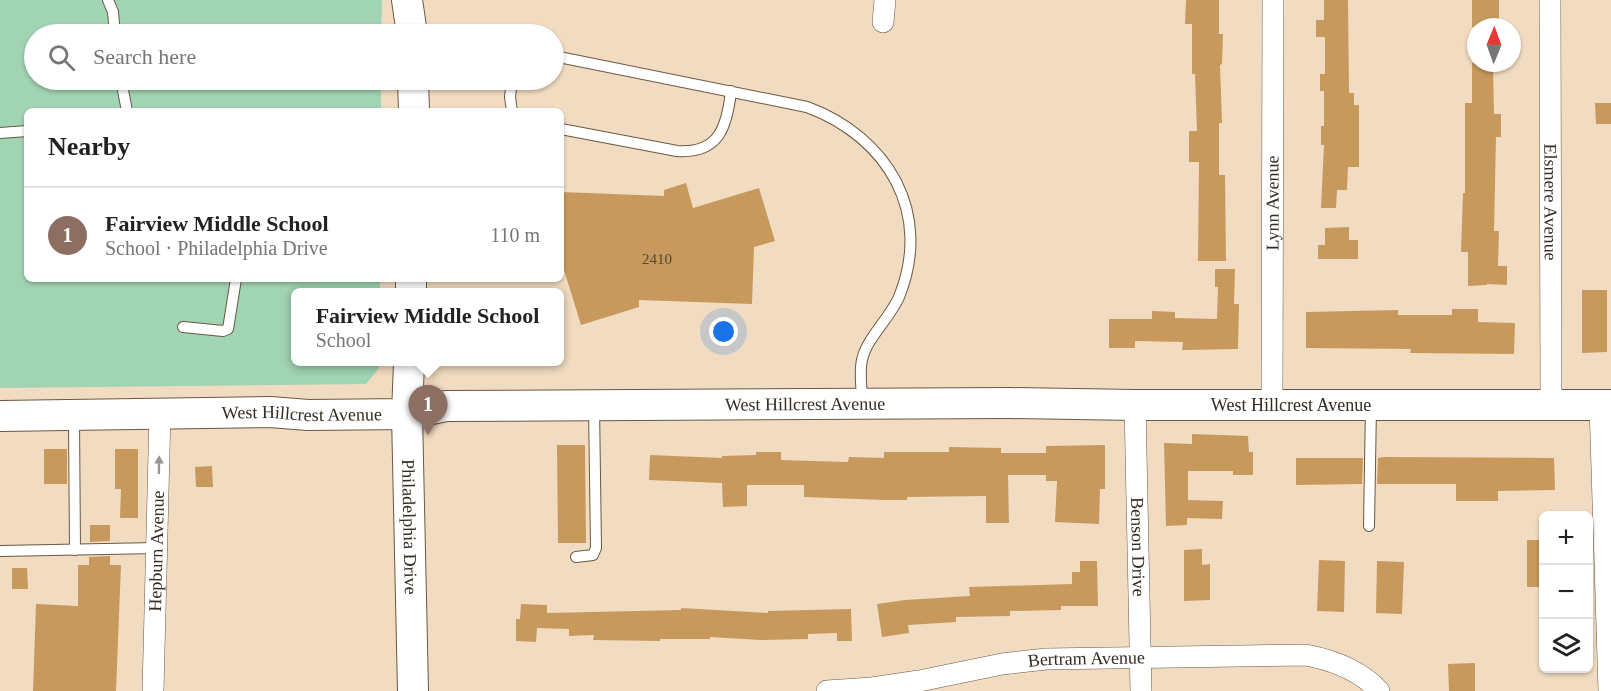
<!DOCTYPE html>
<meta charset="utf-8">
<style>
body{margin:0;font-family:Georgia,serif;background:#f2f2f2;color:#222}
.controls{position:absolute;right:18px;bottom:18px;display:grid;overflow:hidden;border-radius:9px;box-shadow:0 2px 4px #0004}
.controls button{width:54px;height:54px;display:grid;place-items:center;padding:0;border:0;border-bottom:2px solid #e0e0e0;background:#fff;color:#222;font:30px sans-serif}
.compass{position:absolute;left:1467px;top:18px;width:54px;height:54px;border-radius:50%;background:#fff;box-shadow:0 2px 4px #0004;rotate:1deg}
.you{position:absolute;left:724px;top:332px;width:21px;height:21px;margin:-15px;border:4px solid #fff;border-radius:50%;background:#1a73e8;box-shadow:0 0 0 9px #1a73e833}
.badge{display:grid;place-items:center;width:39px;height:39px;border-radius:50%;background:#882f9c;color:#fff;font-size:20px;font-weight:700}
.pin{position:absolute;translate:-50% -50px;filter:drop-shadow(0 2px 3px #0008)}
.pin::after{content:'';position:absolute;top:32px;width:21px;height:18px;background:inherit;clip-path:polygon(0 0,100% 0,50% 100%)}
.popup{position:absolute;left:291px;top:288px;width:273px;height:78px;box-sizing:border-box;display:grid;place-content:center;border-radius:9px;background:#fff;filter:drop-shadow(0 2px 4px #0005);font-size:20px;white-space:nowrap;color:#767676}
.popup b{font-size:22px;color:#222}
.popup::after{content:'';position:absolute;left:50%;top:100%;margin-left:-12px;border:12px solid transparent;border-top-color:#fff}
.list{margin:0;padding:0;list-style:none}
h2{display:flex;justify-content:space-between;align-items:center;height:78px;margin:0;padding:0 24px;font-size:26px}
h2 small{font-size:20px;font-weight:400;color:#767676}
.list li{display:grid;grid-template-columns:39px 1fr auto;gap:18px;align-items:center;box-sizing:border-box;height:96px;padding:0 24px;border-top:2px solid #e0e0e0}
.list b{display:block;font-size:22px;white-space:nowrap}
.list p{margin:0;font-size:20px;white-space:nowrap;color:#767676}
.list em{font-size:20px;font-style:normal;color:#767676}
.icon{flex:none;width:33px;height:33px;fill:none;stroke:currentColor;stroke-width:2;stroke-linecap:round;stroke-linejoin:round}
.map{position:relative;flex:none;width:1611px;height:691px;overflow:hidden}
.search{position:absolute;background:#fff;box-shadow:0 2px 4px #0004;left:24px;top:24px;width:540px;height:66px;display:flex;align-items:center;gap:15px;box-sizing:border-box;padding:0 21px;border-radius:33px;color:#767676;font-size:22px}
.panel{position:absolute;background:#fff;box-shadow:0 2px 4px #0004;left:24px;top:108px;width:540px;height:174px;border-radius:9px}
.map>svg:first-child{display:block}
.green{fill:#a1d4b3}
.building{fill:#c7995d}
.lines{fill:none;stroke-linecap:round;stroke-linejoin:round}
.lane-casing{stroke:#6b5841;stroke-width:12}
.street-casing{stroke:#6b5841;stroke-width:22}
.secondary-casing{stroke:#6b5841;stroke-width:32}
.lane{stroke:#fff;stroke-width:10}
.street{stroke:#fff;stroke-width:21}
.secondary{stroke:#fff;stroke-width:30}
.oneway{fill:#9a9690}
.labels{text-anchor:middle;stroke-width:4.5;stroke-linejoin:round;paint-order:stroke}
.number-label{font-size:15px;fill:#594730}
.street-label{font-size:18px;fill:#342c21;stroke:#fff}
</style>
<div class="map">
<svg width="1611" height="691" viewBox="0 0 1611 691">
<rect width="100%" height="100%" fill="#f2dcc1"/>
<polygon class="green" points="0,0 382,0 381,34 34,34 34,80 381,80 381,111 27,111 27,279 380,279 380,292 296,292 296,362 379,362 379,368 366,384 0,388"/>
<g class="building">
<polygon points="1186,0 1219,0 1219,34 1223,34 1222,64 1220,65 1222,123 1219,123 1219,175 1225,175 1226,261 1198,261 1199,162 1189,162 1189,131 1197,131 1195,74 1192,74 1192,24 1185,24"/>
<polygon points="1324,0 1348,0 1349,93 1354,93 1354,105 1359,105 1359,167 1348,167 1347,190 1337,190 1336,208 1321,208 1324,145 1321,145 1321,126 1324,126 1324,91 1320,91 1320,74 1325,74 1325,37 1316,37 1316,20 1324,20"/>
<rect x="1472" y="0" width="27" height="27"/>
<polygon points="1472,63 1493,63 1494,114 1501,114 1501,137 1496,137 1494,231 1499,231 1498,266 1507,266 1507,285 1487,284 1487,285 1468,286 1468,252 1461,252 1463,193 1465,193 1465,103 1472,103"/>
<polygon points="1595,103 1611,103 1611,124 1596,124"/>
<polygon points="686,183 693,208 759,188 775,241 754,247 752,304 639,300 639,307 581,325 564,270 561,270 561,192 664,196 664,190"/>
<polygon points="1349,227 1349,240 1358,240 1358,259 1318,259 1318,245 1325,245 1325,228"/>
<polygon points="1215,269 1235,269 1234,304 1239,304 1238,349 1182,350 1183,342 1135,341 1135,348 1109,348 1109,319 1152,319 1152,311 1175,312 1175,318 1217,319 1218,287 1215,287"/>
<polygon points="1582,290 1607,290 1607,352 1582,353"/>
<polygon points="1452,309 1478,309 1478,322 1515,323 1514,354 1410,353 1411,349 1306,348 1306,312 1398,310 1398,315 1452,315"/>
<polygon points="1192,434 1248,436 1249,452 1253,452 1253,475 1233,475 1233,471 1188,471 1188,500 1223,501 1222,519 1187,518 1187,525 1166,526 1164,443 1192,444"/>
<polygon points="557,445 585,445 586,543 558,543"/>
<polygon points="1105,445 1105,489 1100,489 1099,524 1055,522 1057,481 1046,481 1046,475 1008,475 1009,523 986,523 986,496 907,497 907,500 884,500 804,497 804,485 747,485 747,506 723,507 722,483 649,480 650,455 722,458 722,456 756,455 756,452 781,452 781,460 848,462 849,457 884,458 884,452 949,452 949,447 1001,448 1001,453 1046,453 1046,446"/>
<rect x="44" y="449" width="23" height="35"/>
<polygon points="115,449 138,449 138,518 120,518 121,489 115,489"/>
<polygon points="1384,457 1554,458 1555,490 1498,491 1498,501 1456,501 1456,484 1377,484 1378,458"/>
<polygon points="1296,458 1363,458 1362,484 1296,485"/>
<polygon points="212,466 213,487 196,487 195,467"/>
<polygon points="90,525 110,525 110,541 90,542"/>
<rect x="1527" y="540" width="17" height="47"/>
<polygon points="1202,549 1202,565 1210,564 1210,600 1184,601 1184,550"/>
<polygon points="110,556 110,565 121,565 116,691 33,691 36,604 78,606 78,565 89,565 89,557"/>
<polygon points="1319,560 1345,561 1344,612 1317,611"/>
<polygon points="1080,561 1097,561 1098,606 1061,606 1061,610 1010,611 1010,616 956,617 956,622 908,625 909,633 882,637 877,604 905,600 970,596 969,587 1072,584 1072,572 1080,572"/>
<polygon points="1377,561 1404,562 1402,614 1376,613"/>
<polygon points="12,568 27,568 28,589 12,589"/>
<polygon points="521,604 547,605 547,613 681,610 681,608 768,613 768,611 851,609 852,641 837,641 837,633 808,634 808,639 760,640 710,637 710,639 660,639 660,641 593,640 594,635 569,636 569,629 537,628 536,642 516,641 516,619 520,619"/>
<polygon points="1475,663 1475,691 1449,691 1448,664"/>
</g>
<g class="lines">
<g class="lane-casing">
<g id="lane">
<polyline points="108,0 113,12 115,34"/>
<polyline points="413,30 480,30 494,34"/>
<path d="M554,56L807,107C888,137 933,213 899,297C890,318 866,339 862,360C859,373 862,388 862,401"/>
<polyline points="121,80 127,111"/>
<polyline points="512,80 510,97 512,111"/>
<path d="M561,129L677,151C719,154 727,127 731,91"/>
<polyline points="0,133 27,131"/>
<polyline points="183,327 223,331 228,329 236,279"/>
<polyline points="74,418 75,550"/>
<polyline points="1369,526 1371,405"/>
<polyline points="0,551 157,548"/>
<polyline points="576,557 593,555 596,548 594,406"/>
</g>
</g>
<g class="street-casing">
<g id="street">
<path id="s1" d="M1550,0L1551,405"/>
<polyline points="883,22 885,0"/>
<path id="s2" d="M1135,405L1141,691"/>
<path id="s3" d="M1272,405L1273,0"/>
<polyline points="1600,405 1609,691"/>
<path id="s4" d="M153,691L160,413"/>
<path id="s5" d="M827,691L872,688L919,681L1002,664L1046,659L1306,655C1332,660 1361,671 1379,691"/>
</g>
</g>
<g class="secondary-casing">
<g id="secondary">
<polyline points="407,0 412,34"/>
<polyline points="413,80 414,111"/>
<polyline points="411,292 411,279"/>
<path id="s6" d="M409,362L407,414L413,691"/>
<path id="s7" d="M0,416L270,412L308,415L407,414L446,406L1009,403L1135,405H1611"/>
</g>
</g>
<use href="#lane" class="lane"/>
<use href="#street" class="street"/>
<use href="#secondary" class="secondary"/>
</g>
<defs><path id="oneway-solid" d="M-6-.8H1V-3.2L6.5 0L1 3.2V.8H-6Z" transform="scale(1.5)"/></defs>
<use class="oneway" href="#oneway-solid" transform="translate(159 465) rotate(-89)"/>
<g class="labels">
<g class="number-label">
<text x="657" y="264">2410</text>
</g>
<g class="street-label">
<text dy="6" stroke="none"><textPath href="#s3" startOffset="202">Lynn Avenue</textPath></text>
<text dy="6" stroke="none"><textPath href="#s1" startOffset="202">Elsmere Avenue</textPath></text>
<text dy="6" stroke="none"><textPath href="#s7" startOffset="806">West Hillcrest Avenue</textPath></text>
<text dy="6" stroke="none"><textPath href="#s7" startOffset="1292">West Hillcrest Avenue</textPath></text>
<text dy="6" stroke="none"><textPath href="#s7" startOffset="302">West Hillcrest Avenue</textPath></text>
<text dy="6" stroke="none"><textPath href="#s6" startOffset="165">Philadelphia Drive</textPath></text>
<text dy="6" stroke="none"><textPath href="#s2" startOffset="142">Benson Drive</textPath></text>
<text dy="6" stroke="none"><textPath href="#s4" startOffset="140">Hepburn Avenue</textPath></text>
<text dy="6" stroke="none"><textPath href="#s5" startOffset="262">Bertram Avenue</textPath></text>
</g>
</g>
</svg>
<div class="controls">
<button>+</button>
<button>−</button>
<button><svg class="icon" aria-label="layers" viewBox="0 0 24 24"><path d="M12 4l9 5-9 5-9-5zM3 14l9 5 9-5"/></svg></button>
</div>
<svg class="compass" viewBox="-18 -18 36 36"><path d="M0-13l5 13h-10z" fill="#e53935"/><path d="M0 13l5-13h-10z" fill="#767676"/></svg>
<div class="you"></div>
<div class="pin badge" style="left:428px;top:435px;background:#8d6e63">1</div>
<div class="popup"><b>Fairview Middle School</b>School</div>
<div class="search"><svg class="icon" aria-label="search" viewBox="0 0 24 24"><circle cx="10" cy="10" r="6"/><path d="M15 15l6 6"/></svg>Search here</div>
<section class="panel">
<h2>Nearby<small></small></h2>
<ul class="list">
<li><span class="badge" style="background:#8d6e63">1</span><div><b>Fairview Middle School</b><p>School · Philadelphia Drive</p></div><em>110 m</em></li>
</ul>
</section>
</div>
